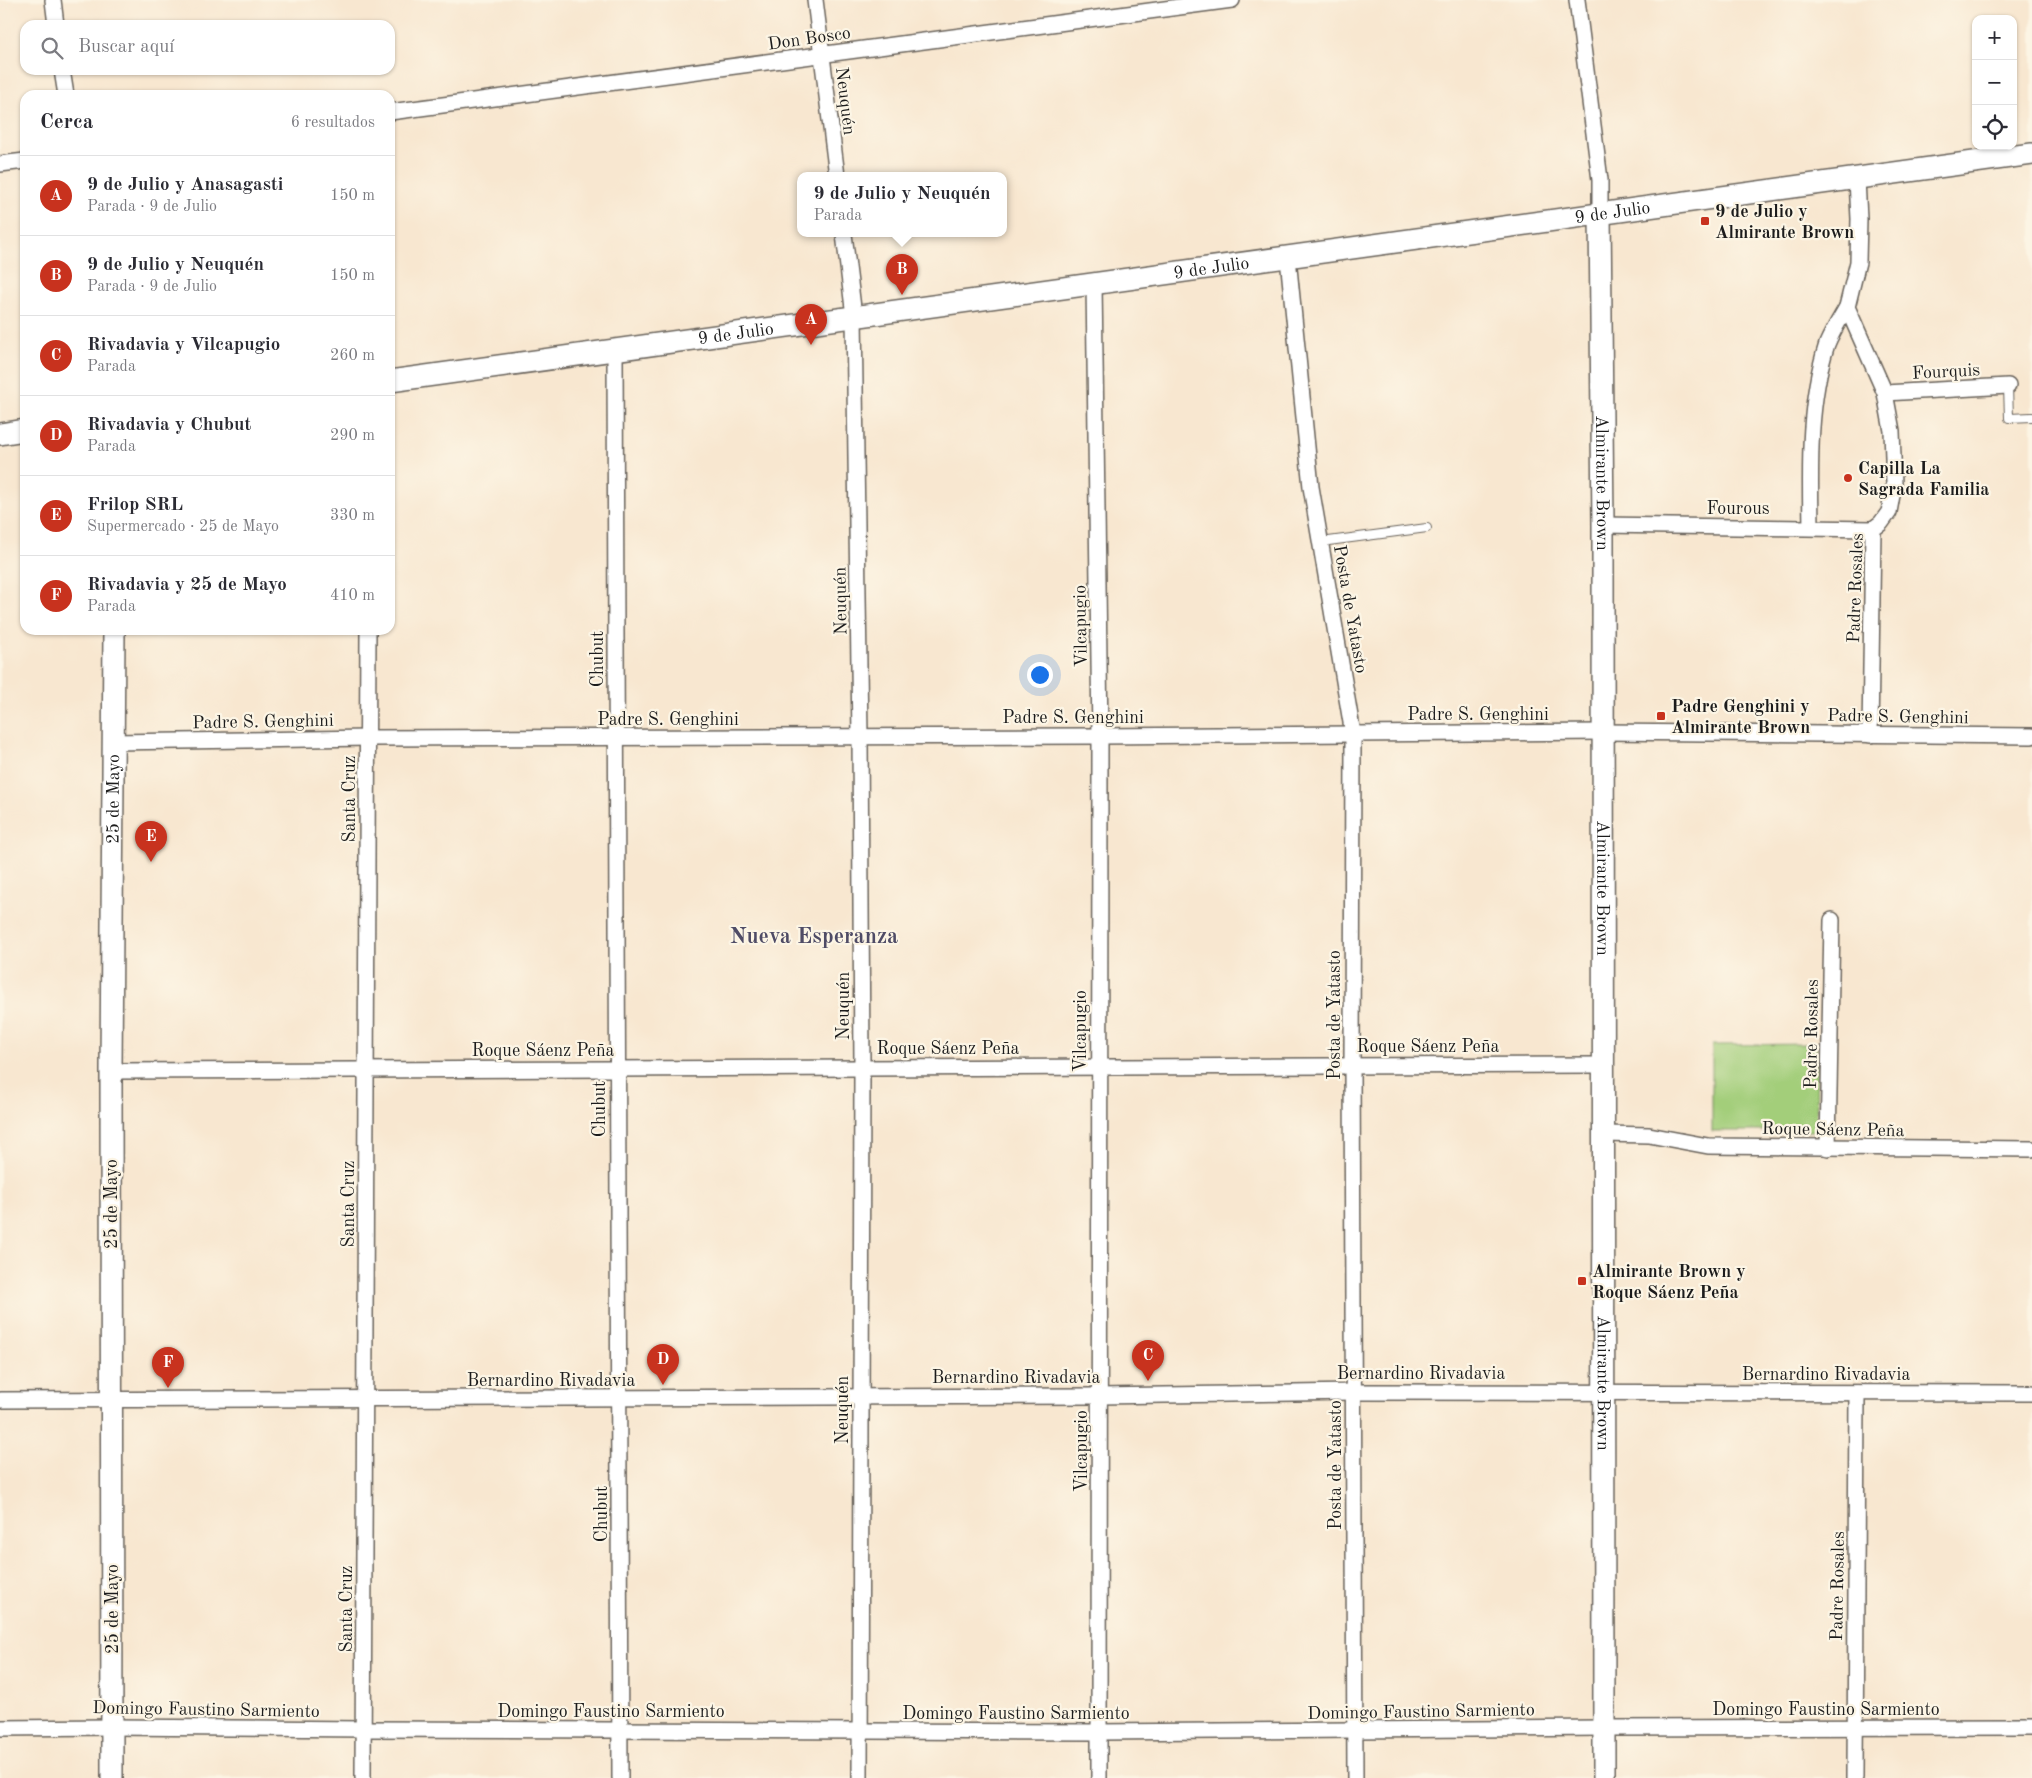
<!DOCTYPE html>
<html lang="es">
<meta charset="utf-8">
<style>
body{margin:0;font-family:"Old Standard TT",serif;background:#f2f2f3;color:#2b2b33}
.controls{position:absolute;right:15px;top:15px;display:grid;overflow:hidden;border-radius:10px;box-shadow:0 1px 4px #0004}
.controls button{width:45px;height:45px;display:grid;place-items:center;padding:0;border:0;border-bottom:1px solid #e1e1e2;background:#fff;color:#2b2b33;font:25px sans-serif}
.you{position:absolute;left:1039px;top:674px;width:18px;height:18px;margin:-12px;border:4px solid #fff;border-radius:50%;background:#1a73e8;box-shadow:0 0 0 8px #1a73e833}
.badge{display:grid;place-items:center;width:32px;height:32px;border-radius:50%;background:#c8321e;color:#fff;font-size:16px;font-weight:700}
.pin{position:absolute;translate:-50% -41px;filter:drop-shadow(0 1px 2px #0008)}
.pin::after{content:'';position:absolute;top:26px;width:18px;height:15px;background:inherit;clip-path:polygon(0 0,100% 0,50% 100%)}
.popup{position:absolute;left:797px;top:172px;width:210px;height:65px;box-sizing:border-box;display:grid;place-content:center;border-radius:10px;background:#fff;filter:drop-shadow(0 1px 4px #0005);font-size:16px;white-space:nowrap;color:#7c7c81}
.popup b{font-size:19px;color:#2b2b33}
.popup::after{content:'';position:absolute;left:50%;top:100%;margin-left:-10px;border:10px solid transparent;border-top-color:#fff}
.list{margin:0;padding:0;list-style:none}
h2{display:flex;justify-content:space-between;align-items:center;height:65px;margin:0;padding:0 20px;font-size:21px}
h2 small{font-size:16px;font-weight:400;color:#7c7c81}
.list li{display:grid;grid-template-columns:32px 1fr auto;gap:15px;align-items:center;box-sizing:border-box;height:80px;padding:0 20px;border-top:1px solid #e1e1e2}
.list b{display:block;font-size:19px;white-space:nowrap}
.list p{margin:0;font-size:16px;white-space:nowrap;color:#7c7c81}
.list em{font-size:16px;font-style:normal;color:#7c7c81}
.icon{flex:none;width:28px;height:28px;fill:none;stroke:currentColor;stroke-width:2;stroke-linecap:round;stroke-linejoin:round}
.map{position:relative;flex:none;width:2032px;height:1778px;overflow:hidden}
.search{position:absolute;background:#fff;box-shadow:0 1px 4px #0004;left:20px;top:20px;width:375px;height:55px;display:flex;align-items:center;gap:12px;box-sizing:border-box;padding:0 18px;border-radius:15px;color:#7c7c81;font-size:19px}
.panel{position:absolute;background:#fff;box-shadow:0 1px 4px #0004;left:20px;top:90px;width:375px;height:545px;border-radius:15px}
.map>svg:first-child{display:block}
.green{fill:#a3ce7a;stroke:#60754b}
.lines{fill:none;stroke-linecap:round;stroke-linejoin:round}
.lane-casing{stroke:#69635b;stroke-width:10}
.street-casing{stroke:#69635b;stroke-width:18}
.secondary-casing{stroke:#69635b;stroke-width:24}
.lane{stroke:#fff;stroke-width:8}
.street{stroke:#fff;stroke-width:15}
.secondary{stroke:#fff;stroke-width:21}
.poi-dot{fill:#c8321e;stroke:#fcf5e5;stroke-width:2}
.labels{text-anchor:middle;stroke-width:4.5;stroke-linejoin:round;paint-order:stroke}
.street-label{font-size:18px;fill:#1c1c1c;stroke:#fcf5e5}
.poi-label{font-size:18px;font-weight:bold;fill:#1c1c1c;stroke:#fcf5e5;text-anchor:start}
.district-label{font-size:22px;font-weight:bold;fill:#4f4c66;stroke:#fcf5e5}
</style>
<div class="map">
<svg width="2032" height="1778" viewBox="0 0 2032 1778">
<rect width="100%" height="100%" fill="#fcf5e5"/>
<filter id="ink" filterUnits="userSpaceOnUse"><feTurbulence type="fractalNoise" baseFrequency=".02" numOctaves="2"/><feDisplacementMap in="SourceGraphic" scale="10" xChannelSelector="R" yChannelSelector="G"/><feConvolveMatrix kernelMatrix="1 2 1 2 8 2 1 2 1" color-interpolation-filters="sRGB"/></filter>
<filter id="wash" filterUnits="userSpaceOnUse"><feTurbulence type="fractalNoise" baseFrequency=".0096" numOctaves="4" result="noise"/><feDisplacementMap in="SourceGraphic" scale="20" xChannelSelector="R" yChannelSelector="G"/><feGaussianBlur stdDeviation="1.12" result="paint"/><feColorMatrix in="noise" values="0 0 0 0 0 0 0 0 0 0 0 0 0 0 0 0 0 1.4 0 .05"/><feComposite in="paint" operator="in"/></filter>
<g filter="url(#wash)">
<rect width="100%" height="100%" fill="#f8e7d0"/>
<polygon class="green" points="1816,1044 1817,1131 1712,1131 1712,1045"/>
</g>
<g filter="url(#ink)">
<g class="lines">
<g class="lane-casing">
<g id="lane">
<polyline points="2008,386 2009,418 2032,417"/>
<polyline points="1321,542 1427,528"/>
</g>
</g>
<g class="street-casing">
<g id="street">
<polyline points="53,0 56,25"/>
<polyline points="815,0 837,176"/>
<polyline points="1577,0 1600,180 1600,213"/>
<polyline points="62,70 66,95"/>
<polyline points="390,112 1232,0"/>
<polyline points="0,164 25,161"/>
<polyline points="1857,179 1859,219 1858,262 1847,307 1885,393 1892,431 1894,484 1889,512 1881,523 1873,529 1870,735"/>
<polyline points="844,234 854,316 860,736 862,1067 860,1778"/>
<polyline points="1288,258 1311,487 1353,734 1352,1065 1355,1778"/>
<polyline points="1094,283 1100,736 1099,1778"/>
<polyline points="615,351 620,1778"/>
<polyline points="1885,393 2008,386"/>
<polyline points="1603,525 1873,529"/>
<path d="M1811,527C1810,466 1808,403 1827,344C1832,332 1840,319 1847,307"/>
<polyline points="114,742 368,738 1100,736 1603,732 2032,736"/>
<polyline points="111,1071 1605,1065"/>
<polyline points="1604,1134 1649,1135 1708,1146 2032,1149"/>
<polyline points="1828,1148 1832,920"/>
<polyline points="0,1400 1100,1396 1353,1392 2032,1393"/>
<polyline points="0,1728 112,1727 364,1729 1099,1732 1604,1728 2032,1727"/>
<polyline points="363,1778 368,630"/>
<polyline points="1855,1778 1857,1393"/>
</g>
</g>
<g class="secondary-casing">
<g id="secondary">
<path id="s1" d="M1600,213L1603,525L1604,1778"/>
<path id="s2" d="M390,381L2032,154"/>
<polyline points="0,434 25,430"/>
<path id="s3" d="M112,1778L111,1071L114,630"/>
</g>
</g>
<use href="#lane" class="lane"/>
<use href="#street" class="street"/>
<use href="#secondary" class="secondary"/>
</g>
</g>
<g class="poi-dot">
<rect x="1700" y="216" width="10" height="10" rx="2.5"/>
<circle cx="1848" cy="478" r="5"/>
<rect x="1656" y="711" width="10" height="10" rx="2.5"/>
<rect x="1577" y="1276" width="10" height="10" rx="2.5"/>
</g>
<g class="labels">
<g class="street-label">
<text transform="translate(809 38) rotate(-8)" y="6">Don Bosco</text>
<text transform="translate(846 101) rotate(83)" y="6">Neuquén</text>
<text dy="6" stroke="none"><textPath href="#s2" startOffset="1234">9 de Julio</textPath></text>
<text dy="6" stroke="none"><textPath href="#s2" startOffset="829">9 de Julio</textPath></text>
<text dy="6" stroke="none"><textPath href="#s2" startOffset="349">9 de Julio</textPath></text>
<text transform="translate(1946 371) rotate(-3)" y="6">Fourquis</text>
<text dy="6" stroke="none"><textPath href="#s1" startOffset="270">Almirante Brown</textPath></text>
<text x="1738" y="514">Fourous</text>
<text transform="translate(1855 588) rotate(-88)" y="6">Padre Rosales</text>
<text transform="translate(840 601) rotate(-91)" y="6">Neuquén</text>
<text transform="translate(1351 609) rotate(80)" y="6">Posta de Yatasto</text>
<text transform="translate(1080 626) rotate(-91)" y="6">Vilcapugio</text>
<text transform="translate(597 659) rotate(-90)" y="6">Chubut</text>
<text x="1478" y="720">Padre S. Genghini</text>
<text transform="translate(1898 716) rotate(1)" y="6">Padre S. Genghini</text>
<text x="1073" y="723">Padre S. Genghini</text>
<text x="668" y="725">Padre S. Genghini</text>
<text transform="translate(263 721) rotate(-1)" y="6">Padre S. Genghini</text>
<text dy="6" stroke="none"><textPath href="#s3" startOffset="979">25 de Mayo</textPath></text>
<text transform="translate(349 799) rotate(-90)" y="6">Santa Cruz</text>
<text dy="6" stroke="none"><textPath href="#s1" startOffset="675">Almirante Brown</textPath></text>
<text transform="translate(843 1006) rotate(-90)" y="6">Neuquén</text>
<text transform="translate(1334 1015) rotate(-90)" y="6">Posta de Yatasto</text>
<text transform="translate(1080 1031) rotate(-90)" y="6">Vilcapugio</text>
<text transform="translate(1811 1034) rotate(-89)" y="6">Padre Rosales</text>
<text x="1428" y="1052">Roque Sáenz Peña</text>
<text x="948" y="1054">Roque Sáenz Peña</text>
<text x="543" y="1056">Roque Sáenz Peña</text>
<text transform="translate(599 1109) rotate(-90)" y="6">Chubut</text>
<text transform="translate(1833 1129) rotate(1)" y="6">Roque Sáenz Peña</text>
<text transform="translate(111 1204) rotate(-90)" y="6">25 de Mayo</text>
<text transform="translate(348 1204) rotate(-90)" y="6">Santa Cruz</text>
<text x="1421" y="1379">Bernardino Rivadavia</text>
<text x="1826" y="1380">Bernardino Rivadavia</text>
<text x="1016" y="1383">Bernardino Rivadavia</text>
<text x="551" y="1386">Bernardino Rivadavia</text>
<text dy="6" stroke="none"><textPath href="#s1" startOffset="1170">Almirante Brown</textPath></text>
<text transform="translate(842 1410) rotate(-90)" y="6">Neuquén</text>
<text transform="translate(1081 1451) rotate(-90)" y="6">Vilcapugio</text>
<text transform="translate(1335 1465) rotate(-90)" y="6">Posta de Yatasto</text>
<text transform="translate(601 1514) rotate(-90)" y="6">Chubut</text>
<text transform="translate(1837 1586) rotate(-89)" y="6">Padre Rosales</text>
<text transform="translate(112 1609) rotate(-90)" y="6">25 de Mayo</text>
<text transform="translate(346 1609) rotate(-90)" y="6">Santa Cruz</text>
<text transform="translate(206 1709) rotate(1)" y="6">Domingo Faustino Sarmiento</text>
<text x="1826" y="1715">Domingo Faustino Sarmiento</text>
<text x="611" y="1717">Domingo Faustino Sarmiento</text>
<text transform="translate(1421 1711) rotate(-1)" y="6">Domingo Faustino Sarmiento</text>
<text x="1016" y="1719">Domingo Faustino Sarmiento</text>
</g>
<g class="poi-label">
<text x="1715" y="217">9 de Julio y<tspan x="1715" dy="21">Almirante Brown</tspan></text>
<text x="1858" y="474">Capilla La<tspan x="1858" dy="21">Sagrada Familia</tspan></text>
<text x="1671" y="712">Padre Genghini y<tspan x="1671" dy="21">Almirante Brown</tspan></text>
<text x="1592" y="1277">Almirante Brown y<tspan x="1592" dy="21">Roque Sáenz Peña</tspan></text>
</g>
<g class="district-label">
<text x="814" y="943">Nueva Esperanza</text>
</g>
</g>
</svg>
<div class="controls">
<button>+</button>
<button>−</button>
<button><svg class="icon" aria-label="locate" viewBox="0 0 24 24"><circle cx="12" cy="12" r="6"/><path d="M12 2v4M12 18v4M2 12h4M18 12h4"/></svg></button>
</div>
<div class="you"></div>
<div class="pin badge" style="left:811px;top:345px">A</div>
<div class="pin badge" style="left:902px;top:295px">B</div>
<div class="popup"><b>9 de Julio y Neuquén</b>Parada</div>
<div class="pin badge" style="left:1148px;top:1381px">C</div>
<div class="pin badge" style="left:663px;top:1385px">D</div>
<div class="pin badge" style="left:151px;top:862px">E</div>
<div class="pin badge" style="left:168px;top:1388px">F</div>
<div class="search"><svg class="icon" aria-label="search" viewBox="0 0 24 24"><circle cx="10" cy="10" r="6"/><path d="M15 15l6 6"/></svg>Buscar aquí</div>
<section class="panel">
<h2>Cerca<small>6 resultados</small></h2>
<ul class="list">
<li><span class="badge">A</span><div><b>9 de Julio y Anasagasti</b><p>Parada · 9 de Julio</p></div><em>150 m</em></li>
<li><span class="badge">B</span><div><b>9 de Julio y Neuquén</b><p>Parada · 9 de Julio</p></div><em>150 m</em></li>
<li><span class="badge">C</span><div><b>Rivadavia y Vilcapugio</b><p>Parada</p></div><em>260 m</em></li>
<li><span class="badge">D</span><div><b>Rivadavia y Chubut</b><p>Parada</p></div><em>290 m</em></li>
<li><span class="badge">E</span><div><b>Frilop SRL</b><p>Supermercado · 25 de Mayo</p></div><em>330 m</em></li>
<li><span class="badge">F</span><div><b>Rivadavia y 25 de Mayo</b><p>Parada</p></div><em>410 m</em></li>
</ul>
</section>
</div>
